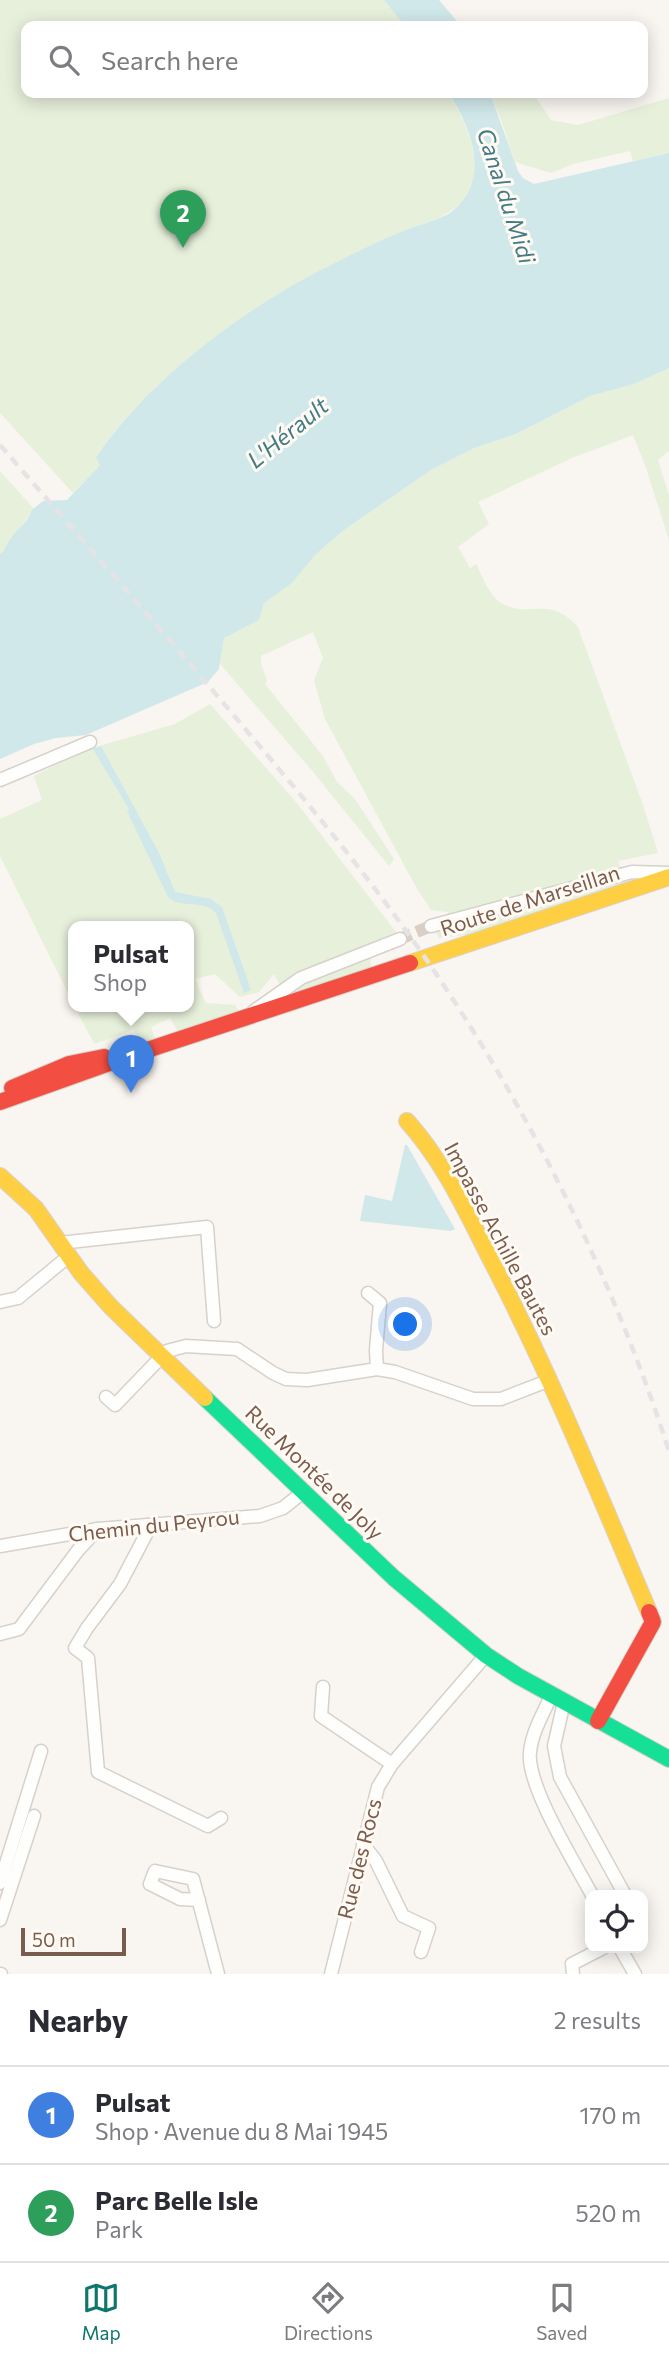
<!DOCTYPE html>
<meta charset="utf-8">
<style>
body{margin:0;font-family:Commissioner,sans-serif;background:#f2f2f3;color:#2b2b33}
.controls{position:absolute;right:21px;bottom:21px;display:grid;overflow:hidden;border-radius:14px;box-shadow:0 4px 18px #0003}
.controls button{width:63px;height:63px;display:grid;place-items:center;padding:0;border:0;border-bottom:2px solid #e1e1e2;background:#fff;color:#2b2b33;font:35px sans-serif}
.scale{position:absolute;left:21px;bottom:18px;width:105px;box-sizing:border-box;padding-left:7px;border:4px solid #7a5c4d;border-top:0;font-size:19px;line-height:24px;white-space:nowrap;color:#7a5c4d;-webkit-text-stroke:5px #fffaf3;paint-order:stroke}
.you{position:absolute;left:406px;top:1325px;width:24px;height:24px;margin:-18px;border:5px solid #fff;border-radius:50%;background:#1a73e8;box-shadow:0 0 0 10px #1a73e833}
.badge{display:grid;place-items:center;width:46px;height:46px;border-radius:50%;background:#0f766e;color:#fff;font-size:23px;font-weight:700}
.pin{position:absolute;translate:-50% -58px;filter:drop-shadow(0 2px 4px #0008)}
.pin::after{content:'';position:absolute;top:37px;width:24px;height:21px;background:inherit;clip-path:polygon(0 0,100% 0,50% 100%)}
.popup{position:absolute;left:68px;top:921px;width:126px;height:91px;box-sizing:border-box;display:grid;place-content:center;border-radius:14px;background:#fff;filter:drop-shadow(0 2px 5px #0005);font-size:23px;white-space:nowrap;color:#7c7c81}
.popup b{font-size:26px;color:#2b2b33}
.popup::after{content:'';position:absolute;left:50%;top:100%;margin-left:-14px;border:14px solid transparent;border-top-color:#fff}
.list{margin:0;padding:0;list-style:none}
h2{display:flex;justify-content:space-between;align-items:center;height:91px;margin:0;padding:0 28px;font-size:30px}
h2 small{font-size:23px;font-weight:400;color:#7c7c81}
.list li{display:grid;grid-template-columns:46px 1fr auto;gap:21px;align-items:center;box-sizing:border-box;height:98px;padding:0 28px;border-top:2px solid #e1e1e2}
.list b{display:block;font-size:26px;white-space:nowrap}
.list p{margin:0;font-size:23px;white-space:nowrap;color:#7c7c81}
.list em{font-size:23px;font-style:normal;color:#7c7c81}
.icon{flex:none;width:38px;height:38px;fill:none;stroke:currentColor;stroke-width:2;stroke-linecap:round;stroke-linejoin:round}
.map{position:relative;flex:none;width:669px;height:1974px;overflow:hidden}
.search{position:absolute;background:#fff;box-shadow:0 4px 18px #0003;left:21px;right:21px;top:21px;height:77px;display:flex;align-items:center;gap:18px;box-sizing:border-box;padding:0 24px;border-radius:14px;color:#7c7c81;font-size:26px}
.sheet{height:287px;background:#fff}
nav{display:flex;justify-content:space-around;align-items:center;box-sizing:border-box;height:98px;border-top:2px solid #e1e1e2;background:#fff;font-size:19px;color:#7c7c81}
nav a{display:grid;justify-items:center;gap:4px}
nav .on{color:#0f766e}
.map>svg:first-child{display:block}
.green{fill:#e7f0db}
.water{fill:#d0e8ea}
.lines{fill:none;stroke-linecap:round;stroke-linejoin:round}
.street-tunnel{stroke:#d9cfc7;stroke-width:12;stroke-dasharray:12 6;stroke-linecap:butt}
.street-casing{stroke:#d7d1cb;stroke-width:15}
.fast-casing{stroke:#d9d2cb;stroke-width:18}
.slow-casing{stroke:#d9d2cb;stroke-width:18}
.jam-casing{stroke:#d9d2cb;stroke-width:18}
.street{stroke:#fefefd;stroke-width:12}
.fast{stroke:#16e098;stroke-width:16}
.slow{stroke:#ffcf43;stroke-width:16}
.jam{stroke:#f24e42;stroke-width:16}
.rail{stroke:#e6e3e7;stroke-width:4.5;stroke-dasharray:10 7;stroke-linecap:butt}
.labels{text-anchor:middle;stroke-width:6;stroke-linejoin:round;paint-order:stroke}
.street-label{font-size:21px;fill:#7a5c4d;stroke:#fffaf3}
.water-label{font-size:23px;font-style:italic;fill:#437c86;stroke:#fffaf3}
</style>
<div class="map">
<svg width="669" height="1974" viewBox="0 0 669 1974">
<rect width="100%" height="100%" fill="#f9f5f0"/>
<g class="green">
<path d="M0,0H384L405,26H26V93H448C465,121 488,165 465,197C449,219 424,222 401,232C376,242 352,254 329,266C311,275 295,286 279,296C210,339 142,389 96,456L101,464L73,493L0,413Z"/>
<polygon points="490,93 533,93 551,120 578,125 669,98 669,153 633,161 630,151 573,164 551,173 515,162 500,117"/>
<path d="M669,368V451L658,460L669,495V540L645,465L633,435L572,458L478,502L489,524L458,547L470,568L476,564C483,577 490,599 505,605C533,617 550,596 578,627L643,805L658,853L618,861L628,886L482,933L439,938L436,932L448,912L431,910L416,887L325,719L314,680L323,658L313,632L261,656V664L267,680L265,684L323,756L337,782L355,799L394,859L389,866L314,773L220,664L224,638L259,620L264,603L292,583L315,555L344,530L431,470L474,448L516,434L590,396L634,384Z"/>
<polygon points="0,471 34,509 0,554"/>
<polygon points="210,704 296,802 396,932 368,944 372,970 287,998 274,974 259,992 240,997 215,974 195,979 206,1003 235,1005 241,1014 180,1035 170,1018 151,1027 155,1038 143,1044 133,1030 94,1044 75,1007 189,1007 189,927 73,927 73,1003 0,856 0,819 42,800 34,776 85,750 175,724"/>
</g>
<g class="water">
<polygon points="384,0 439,0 461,26 405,26"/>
<path d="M448,93H490L518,171L523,178L534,184L669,153V368L634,384L590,396L516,434L474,448L431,470L344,530L315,555L292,583L264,603L259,620L224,638L219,669L208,682L86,735L56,738L34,744L0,759V554C7,548 8,540 14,534C21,526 29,520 32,510L43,501L67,500L100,465L96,457C148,380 246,307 329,266C352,254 376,242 401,232C415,226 432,222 446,215C453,212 460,204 465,197C487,166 467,120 448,93Z"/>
<path d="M101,746L159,853L175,892L211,899L222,907L251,990L244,993L216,913C204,899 180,909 168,897L127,811L129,809L93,749Z"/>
<polygon points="405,1145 407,1145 455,1229 451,1231 360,1221 365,1195 392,1201"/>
</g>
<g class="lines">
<polyline class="street-tunnel" points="400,939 431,926"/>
<g class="street-casing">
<g id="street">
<polyline points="0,780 90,742"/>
<polyline points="431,926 632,872 669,873"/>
<polyline points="254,1011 301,978 400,939"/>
<polyline points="60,1243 207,1227 214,1321"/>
<polyline points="368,1293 380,1303 376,1350 377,1369"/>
<polyline points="0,1302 18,1298 69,1256"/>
<polyline points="106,1397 115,1405 167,1351 186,1346 237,1349 273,1373 286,1379 307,1380 377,1369 395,1372 473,1399 501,1399 550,1380"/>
<polyline points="151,1525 120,1584 87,1628 75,1648 88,1658 98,1772 208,1826 221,1818"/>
<polyline points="0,1546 98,1529 260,1516 283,1508 302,1493"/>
<polyline points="0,1634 19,1629 79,1549 98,1529"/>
<polyline points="323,1687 321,1716 392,1764"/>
<path d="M551,1696C543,1714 532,1732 530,1752C526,1785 575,1863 592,1895"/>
<polyline points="564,1702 554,1746 560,1777 625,1895"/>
<polyline points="363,1844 376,1861 403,1916 429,1928 421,1952"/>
<polyline points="0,1883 41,1751"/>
<polyline points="199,1900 180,1899 150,1884 155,1871 193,1879 218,1974"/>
<polyline points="0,1920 34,1816"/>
<polyline points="620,1948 635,1974"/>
<polyline points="0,1974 1,1974"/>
<polyline points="331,1974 378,1787 392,1764 486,1655"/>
<polyline points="573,1974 572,1964 603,1948"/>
</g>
</g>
<g class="fast-casing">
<polyline id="fast" points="205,1398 394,1578 486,1655 518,1676 669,1759"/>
</g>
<g class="slow-casing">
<g id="slow">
<polyline points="410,963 669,877"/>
<path d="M407,1121C444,1162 467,1213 492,1262C551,1376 599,1494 649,1612"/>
<polyline points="0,1176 36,1209 81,1273 111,1307 205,1398"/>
</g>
</g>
<g class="jam-casing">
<g id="jam">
<polyline points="12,1088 69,1064 104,1057"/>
<polyline points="0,1102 129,1056 410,963"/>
<polyline points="598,1721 653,1622 649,1612"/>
</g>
</g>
<use href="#street" class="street"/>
<use href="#fast" class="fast"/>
<use href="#slow" class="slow"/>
<use href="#jam" class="jam"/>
<path class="rail" d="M0,445C84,542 169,638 252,737C313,809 372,881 426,959C529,1109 613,1277 669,1451"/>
</g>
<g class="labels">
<g class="street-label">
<text transform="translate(530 901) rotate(-18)" y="7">Route de Marseillan</text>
<text transform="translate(500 1239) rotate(62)" y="7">Impasse Achille Bautes</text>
<text transform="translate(314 1473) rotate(44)" y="7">Rue Montée de Joly</text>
<text transform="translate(154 1526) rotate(-6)" y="7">Chemin du Peyrou</text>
<text transform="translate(360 1859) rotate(-76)" y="7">Rue des Rocs</text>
</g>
<g class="water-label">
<text transform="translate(506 196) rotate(72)" y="8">Canal du Midi</text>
<text transform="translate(288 433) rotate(-39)" y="8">L'Hérault</text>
</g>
</g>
</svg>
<div class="controls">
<button><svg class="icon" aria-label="locate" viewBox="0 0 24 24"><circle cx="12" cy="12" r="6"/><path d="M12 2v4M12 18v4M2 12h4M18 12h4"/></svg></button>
</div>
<div class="scale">50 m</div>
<div class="you"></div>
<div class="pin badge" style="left:131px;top:1093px;background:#3f7fe0">1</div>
<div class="popup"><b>Pulsat</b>Shop</div>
<div class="pin badge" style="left:183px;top:248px;background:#2e9e5b">2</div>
<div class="search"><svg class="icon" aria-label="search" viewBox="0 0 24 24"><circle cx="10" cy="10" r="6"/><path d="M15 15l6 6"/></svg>Search here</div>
</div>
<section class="sheet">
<h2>Nearby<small>2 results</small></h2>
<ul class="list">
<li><span class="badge" style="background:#3f7fe0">1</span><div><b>Pulsat</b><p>Shop · Avenue du 8 Mai 1945</p></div><em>170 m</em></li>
<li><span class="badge" style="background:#2e9e5b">2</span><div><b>Parc Belle Isle</b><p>Park</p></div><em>520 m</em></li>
</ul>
</section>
<nav>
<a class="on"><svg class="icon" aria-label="map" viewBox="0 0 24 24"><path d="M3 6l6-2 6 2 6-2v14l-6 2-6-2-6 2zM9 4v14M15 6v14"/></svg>Map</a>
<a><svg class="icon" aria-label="directions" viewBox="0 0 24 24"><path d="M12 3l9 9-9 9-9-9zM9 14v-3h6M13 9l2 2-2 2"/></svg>Directions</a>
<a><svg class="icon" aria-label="saved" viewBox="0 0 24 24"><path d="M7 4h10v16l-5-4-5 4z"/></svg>Saved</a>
</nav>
